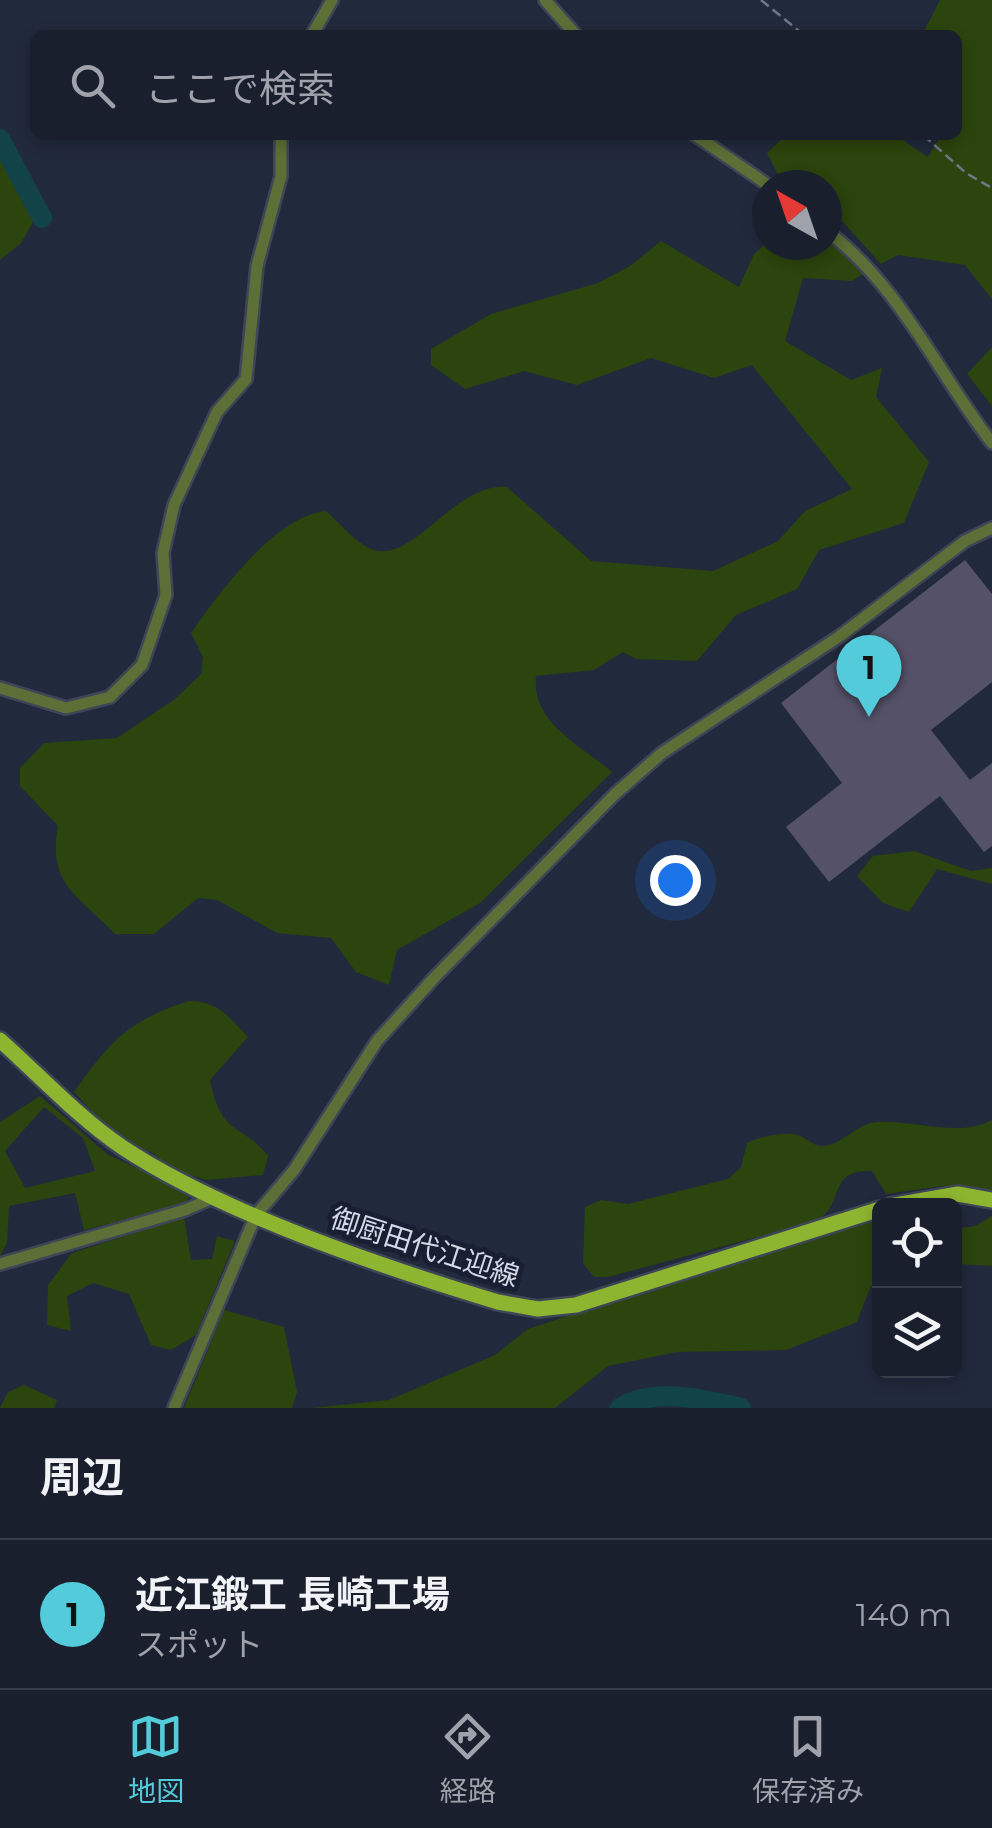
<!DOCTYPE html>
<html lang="ja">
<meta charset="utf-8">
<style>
body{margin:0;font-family:Montserrat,"Noto Sans JP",sans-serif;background:#222735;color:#f1f3f6}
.controls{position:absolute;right:30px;bottom:30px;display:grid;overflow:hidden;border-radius:15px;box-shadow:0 5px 15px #0003}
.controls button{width:90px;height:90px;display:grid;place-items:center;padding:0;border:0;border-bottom:2px solid #373d49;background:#191f2d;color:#f1f3f6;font:50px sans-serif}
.compass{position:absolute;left:752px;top:170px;width:90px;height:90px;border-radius:50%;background:#191f2d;box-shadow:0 5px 15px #0003;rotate:320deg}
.you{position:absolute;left:675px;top:880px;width:35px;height:35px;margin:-25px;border:8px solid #fff;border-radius:50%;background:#1a73e8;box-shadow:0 0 0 15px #1a73e833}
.badge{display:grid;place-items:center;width:65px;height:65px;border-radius:50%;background:#53cbda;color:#111;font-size:32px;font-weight:700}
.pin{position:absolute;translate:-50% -82px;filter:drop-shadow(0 2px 5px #0008)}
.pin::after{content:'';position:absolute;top:52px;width:35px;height:30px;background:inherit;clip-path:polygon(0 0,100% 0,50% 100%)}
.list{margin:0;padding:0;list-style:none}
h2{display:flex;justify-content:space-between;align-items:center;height:130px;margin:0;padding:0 40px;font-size:42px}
h2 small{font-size:32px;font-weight:400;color:#9fa2aa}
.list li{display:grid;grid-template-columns:65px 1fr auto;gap:30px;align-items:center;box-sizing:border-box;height:150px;padding:0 40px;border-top:2px solid #373d49}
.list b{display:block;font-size:38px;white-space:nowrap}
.list p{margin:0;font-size:32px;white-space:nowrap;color:#9fa2aa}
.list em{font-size:32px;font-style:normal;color:#9fa2aa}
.icon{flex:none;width:55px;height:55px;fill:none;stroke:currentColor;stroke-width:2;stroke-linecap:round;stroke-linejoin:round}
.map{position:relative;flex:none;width:992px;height:1408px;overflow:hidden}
.search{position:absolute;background:#191f2d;box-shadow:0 5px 15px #0003;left:30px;right:30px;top:30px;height:110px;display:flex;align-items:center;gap:25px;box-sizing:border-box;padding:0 35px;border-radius:15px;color:#9fa2aa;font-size:38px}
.sheet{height:280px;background:#191f2d}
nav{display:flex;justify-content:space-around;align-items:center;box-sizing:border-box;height:140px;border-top:2px solid #373d49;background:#191f2d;font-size:28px;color:#9fa2aa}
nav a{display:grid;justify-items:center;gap:5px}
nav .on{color:#53cbda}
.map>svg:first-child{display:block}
.green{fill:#2c440d;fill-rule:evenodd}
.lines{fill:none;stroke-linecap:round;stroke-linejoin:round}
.river{stroke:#124348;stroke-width:20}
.building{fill:#555168}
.minor-casing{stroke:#3d4557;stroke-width:16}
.major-casing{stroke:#3d4557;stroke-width:20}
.path{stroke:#6f7687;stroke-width:2.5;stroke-dasharray:10 5;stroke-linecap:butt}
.minor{stroke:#5c6f36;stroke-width:11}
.major{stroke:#8eb530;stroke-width:15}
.labels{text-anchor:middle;stroke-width:10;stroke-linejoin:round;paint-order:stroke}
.street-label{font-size:28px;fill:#d3d9e6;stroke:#181f32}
</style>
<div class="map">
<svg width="992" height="1408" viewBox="0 0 992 1408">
<rect width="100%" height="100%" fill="#21293c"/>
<g class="green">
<polygon points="940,0 992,0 992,299 965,265 898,255 881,264 842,221 827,213 827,185 783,185 767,153 786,135 895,135 928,157 941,135 957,135 957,35 922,35"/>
<polygon points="0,156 35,219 21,243 0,260"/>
<path d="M827,239L867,272L852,281L803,278L785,341L851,380L882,368L876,397L929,462L904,523L819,550L797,589L736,615L697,661L636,659L623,652L594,670L536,676C531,722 580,745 612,772L480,903L397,950L389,985L356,972L331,938L277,933L217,900L198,898L154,934H115C79,895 47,886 58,826L20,786V768L44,743L117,738L175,699L201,674L203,657L191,633C219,593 275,516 326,511C339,522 352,539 367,547C409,572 454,481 507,487L591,561L713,571L778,541L805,511L852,489L752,365L714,378L651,358L577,385L524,371L465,389L431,365V349L491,314L598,283L630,266L661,241L739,287L754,254L767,242L827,245Z"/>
<polygon points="992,347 992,406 967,374"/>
<polygon points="914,851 971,871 992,868 992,884 937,869 909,912 883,903 857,876 873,856"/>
<path d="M189,1001C218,1001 229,1017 248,1037L210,1080C221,1138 243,1123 268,1156L263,1175L206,1180L175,1170L151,1152L116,1138L74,1092C110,1041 129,1020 189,1001Z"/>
<path d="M40,1096L107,1154L192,1194L181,1206L84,1230L75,1193L9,1206L7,1243L0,1256V1122ZM44,1107L83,1138L95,1171L25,1188L5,1151Z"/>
<path d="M992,1120V1192L943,1186L886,1194L872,1171C824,1169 848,1207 813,1222L608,1277H594L583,1263L585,1207L601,1200L628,1204L728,1179L741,1167L747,1143C760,1137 787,1130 800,1136C807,1139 813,1145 821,1146C840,1147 857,1123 877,1122C914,1120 960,1138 992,1120Z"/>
<polygon points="873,1215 879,1222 879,1280 870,1288 857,1322 786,1350 677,1352 608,1366 555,1408 312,1408 389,1400 495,1355 528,1329"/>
<polygon points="992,1216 992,1266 955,1264 955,1229 975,1226"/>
<polygon points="184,1217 191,1260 212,1259 217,1236 235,1241 196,1335 171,1350 151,1345 129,1294 93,1283 67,1296 71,1331 47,1325 48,1285 72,1253"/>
<polygon points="224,1310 284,1327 297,1392 292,1408 184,1408"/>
<polygon points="24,1385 57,1400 54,1408 0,1408 8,1392"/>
</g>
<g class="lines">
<g class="river">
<polyline points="0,139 42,218"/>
<path d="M620,1408C653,1387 704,1399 741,1408"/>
</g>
</g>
<polygon class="building" points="965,560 992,594 992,682 931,730 970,780 992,763 992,846 984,852 940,796 829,882 786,827 842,783 781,703"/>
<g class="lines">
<g class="minor-casing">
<g id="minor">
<polyline points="545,0 576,35"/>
<polyline points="312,35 332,0"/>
<polyline points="695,135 768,185"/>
<path d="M827,231C900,286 937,372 992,443"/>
<polyline points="0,688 66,708 110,697 142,665 166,595 163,553 174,505 217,412 246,379 257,266 281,176 281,135"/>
<polyline points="0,1264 185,1210 215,1197"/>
<polyline points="174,1408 256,1215 294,1170 377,1041 434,978 615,794 662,753 840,636 965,541 992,528"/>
</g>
</g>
<g class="major-casing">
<g id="major">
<path d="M0,1040C39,1075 78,1117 122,1147C221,1213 382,1267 498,1302L538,1309L576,1305L880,1209"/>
<polyline points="890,1206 958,1194 992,1200"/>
</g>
</g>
<g class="path">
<polyline points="761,0 804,35"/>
<polyline points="923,135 966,173 992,188"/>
</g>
<use href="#minor" class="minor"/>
<use href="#major" class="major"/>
</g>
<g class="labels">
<g class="street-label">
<text transform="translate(425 1247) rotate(18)" y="10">御厨田代江迎線</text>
</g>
</g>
</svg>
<div class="controls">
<button><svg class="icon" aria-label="locate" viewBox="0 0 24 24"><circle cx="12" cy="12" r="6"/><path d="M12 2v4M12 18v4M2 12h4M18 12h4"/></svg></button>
<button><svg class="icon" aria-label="layers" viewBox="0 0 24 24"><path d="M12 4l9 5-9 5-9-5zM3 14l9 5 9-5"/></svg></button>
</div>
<svg class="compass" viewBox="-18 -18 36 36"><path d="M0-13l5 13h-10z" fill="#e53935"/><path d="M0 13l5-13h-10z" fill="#9fa2aa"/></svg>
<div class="you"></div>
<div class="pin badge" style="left:869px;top:717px">1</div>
<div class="search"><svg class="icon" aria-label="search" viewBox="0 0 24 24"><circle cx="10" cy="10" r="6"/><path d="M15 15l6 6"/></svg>ここで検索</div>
</div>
<section class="sheet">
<h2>周辺<small></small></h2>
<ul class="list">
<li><span class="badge">1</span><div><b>近江鍛工 長崎工場</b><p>スポット</p></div><em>140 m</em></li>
</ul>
</section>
<nav>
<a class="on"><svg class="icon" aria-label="map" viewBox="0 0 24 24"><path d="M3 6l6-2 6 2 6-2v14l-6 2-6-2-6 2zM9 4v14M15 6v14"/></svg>地図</a>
<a><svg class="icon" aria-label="directions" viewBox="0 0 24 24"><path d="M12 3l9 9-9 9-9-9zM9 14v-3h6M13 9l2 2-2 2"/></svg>経路</a>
<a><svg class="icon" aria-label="saved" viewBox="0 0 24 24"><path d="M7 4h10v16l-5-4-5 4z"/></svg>保存済み</a>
</nav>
